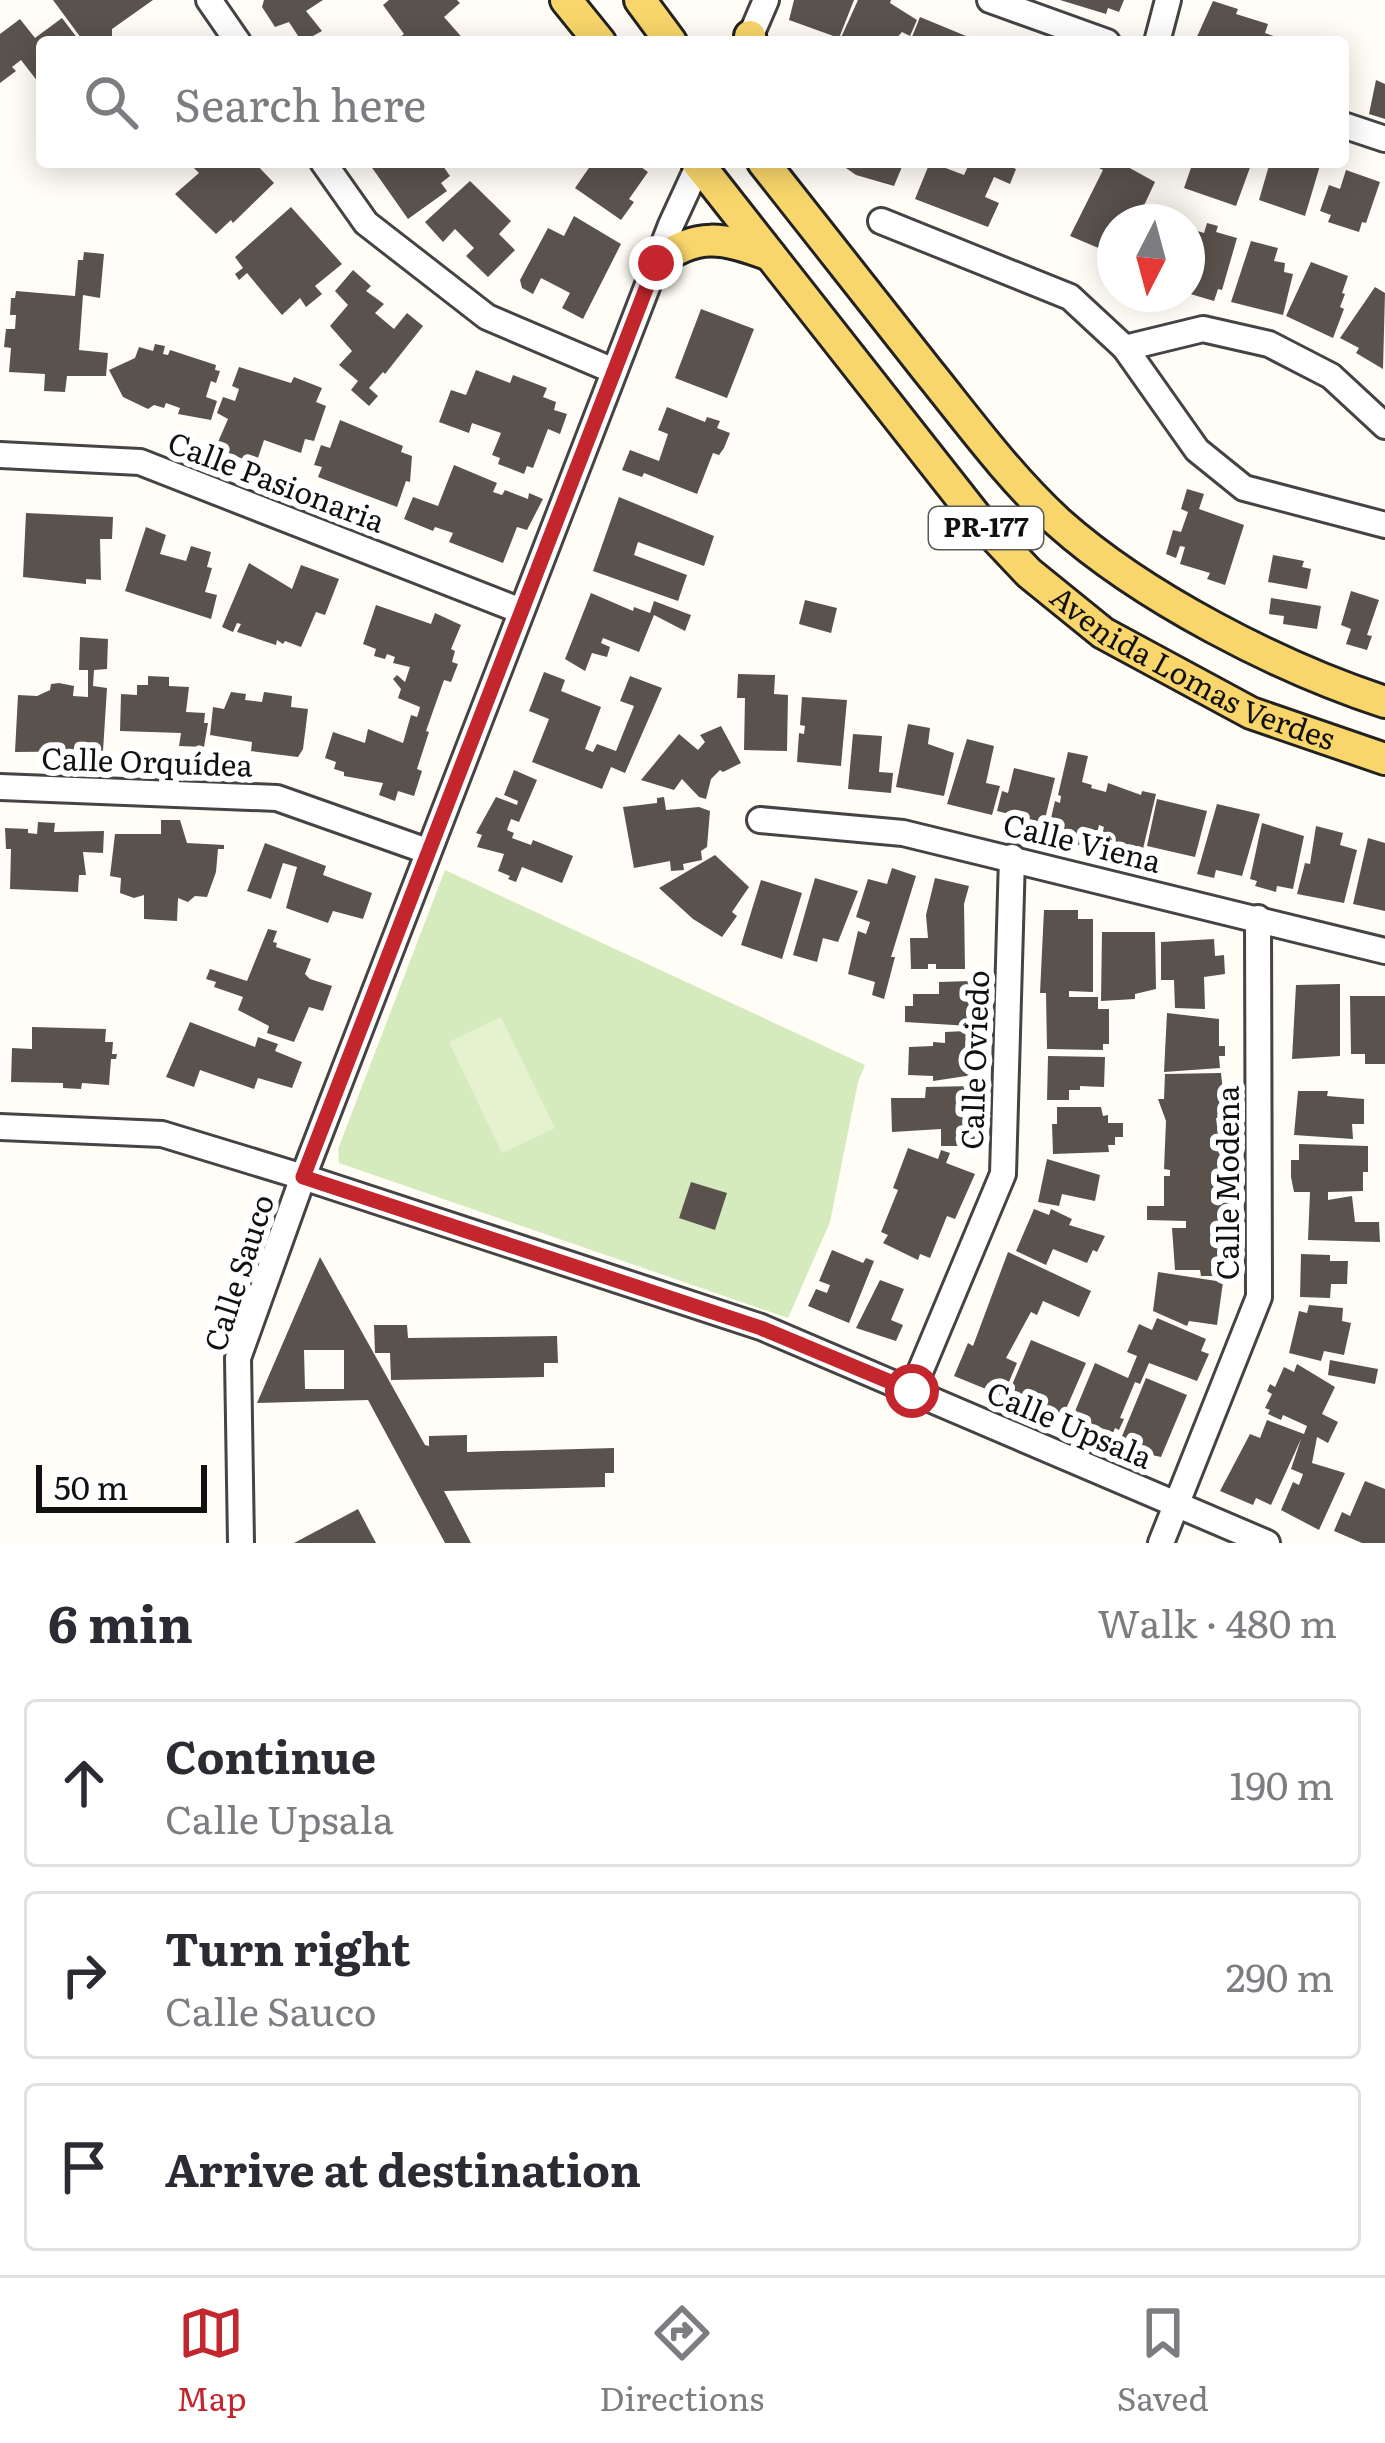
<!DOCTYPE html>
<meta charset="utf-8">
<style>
body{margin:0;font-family:Literata,serif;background:#f7f7f7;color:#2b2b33}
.compass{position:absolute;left:1097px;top:204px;width:108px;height:108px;border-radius:50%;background:#fff;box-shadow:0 6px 30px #0003;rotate:186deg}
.scale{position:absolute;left:36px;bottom:30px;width:171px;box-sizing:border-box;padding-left:12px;border:6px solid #111;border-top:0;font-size:33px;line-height:42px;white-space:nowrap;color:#111;-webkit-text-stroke:9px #fff;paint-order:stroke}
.stop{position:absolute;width:36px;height:36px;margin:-27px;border:9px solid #c4262e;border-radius:50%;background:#fff}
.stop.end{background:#c4262e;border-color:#fff;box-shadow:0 3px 12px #0008}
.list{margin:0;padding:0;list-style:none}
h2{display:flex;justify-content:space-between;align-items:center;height:156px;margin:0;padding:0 48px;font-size:51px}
h2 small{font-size:39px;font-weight:400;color:#7c7c81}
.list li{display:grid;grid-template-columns:78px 1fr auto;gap:36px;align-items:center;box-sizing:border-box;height:168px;margin:0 24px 24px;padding:0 24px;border:3px solid #e1e1e2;border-radius:12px}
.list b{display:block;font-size:45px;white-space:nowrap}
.list p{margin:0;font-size:39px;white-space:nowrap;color:#7c7c81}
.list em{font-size:39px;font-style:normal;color:#7c7c81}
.icon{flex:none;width:66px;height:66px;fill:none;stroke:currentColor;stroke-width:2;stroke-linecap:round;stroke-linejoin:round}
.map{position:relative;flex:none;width:1385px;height:1543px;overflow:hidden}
.search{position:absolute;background:#fff;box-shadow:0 6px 30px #0003;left:36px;right:36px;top:36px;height:132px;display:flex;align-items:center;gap:30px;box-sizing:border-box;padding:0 42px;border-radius:12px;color:#7c7c81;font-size:45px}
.sheet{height:732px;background:#fff}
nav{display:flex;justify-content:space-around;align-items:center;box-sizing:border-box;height:168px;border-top:3px solid #e1e1e2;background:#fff;font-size:33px;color:#7c7c81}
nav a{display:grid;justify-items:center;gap:6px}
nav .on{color:#c4262e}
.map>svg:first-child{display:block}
.green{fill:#d5ebbd}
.pitch{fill:#e6f2cf}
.building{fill:#5a524d;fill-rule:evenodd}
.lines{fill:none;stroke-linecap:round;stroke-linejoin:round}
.minor-casing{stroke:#444;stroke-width:30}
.major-casing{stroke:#222;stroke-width:36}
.minor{stroke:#fff;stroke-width:24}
.major{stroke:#f9d66b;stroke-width:30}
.route{stroke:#c4262e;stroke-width:15}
.labels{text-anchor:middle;stroke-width:12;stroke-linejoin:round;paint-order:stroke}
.shield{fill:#fff;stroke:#585858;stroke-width:3}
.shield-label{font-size:27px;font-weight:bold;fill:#111}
.street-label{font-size:30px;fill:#111;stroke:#fff}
</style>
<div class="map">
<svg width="1385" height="1543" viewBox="0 0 1385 1543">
<rect width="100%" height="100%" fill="#fffdf5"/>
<polygon class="green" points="445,870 865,1065 858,1082 830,1222 788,1318 339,1163 338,1149"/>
<polygon class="pitch" points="501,1017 555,1128 502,1153 449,1042"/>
<g class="building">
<polygon points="53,0 153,0 112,29 112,42 84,42"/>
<polygon points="264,0 323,0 306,11 322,31 302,42 289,22 275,27 262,7"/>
<polygon points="389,0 457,0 460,3 444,17 466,42 394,42 404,34 383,5"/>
<polygon points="794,0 854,0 839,38 789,20"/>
<polygon points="858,0 891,0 890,3 917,20 910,36 902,32 893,42 839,42"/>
<polygon points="1060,0 1124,0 1119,12 1108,8 1106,14"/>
<polygon points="1213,1 1238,9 1236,14 1268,24 1265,33 1291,42 1196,39"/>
<polygon points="920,17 966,36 964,42 910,42"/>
<polygon points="62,18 78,39 42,42 42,87 21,60 12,67 16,71 0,83 0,34 20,19 35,38"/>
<polygon points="1376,80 1385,84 1385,119 1369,114"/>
<polygon points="188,162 254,162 274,183 233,223 231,220 216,234 175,194 199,173"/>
<polygon points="368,162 448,162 443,166 450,176 441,183 447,191 408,219"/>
<polygon points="593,162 634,162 648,172 629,199 634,202 621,220 575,188"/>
<polygon points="849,162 904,162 894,186 856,175 846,168"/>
<polygon points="930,162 964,175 970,162 999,162 1016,169 1010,184 994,177 985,197 999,203 988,227 915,199"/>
<polygon points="1102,162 1119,162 1155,182 1139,216 1142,222 1115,222 1115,255 1070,236 1103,170 1099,168"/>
<polygon points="1193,162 1252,162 1236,206 1184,188"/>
<polygon points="1270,162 1321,162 1305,216 1259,200"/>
<polygon points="1346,170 1380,182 1366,223 1362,222 1359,232 1328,222 1331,215 1320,211 1329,185 1340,189"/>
<polygon points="470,181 511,221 499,234 515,250 488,277 466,256 474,248 455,229 443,242 425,222"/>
<polygon points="291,207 342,264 315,286 322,294 306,307 300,298 282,315 247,273 239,280 235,274 243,268 235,257"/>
<polygon points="574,216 621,244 583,319 562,308 570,293 541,278 533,294 522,288 520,280 548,228 564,236"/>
<polygon points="1207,223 1218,226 1216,232 1237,238 1222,290 1218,289 1214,301 1187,293 1187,228 1204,233"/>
<polygon points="1251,241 1278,248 1274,261 1285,263 1284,272 1293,274 1283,315 1231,302"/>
<polygon points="84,252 104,254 100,298 83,295 79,350 108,353 106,376 67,376 65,392 44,391 45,374 9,372 11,348 4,347 6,329 15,329 16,315 10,315 11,298 15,298 16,291 75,296 78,260 83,260"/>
<polygon points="1311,262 1348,276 1342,293 1345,294 1340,307 1344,309 1333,338 1286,316"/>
<polygon points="353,270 371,286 366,291 384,304 375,313 394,329 407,313 423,326 385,374 383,372 369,388 378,396 369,406 351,390 358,381 339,365 352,351 330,326 348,305 335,291"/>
<polygon points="1375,287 1385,293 1383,369 1356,353 1359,348 1340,338"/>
<polygon points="701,309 754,329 727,398 675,378"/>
<polygon points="155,344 165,346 163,354 168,355 170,350 216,365 215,370 220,371 216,383 211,381 206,397 217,401 211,420 178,414 180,408 166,403 164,408 154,405 148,409 123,397 109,370 135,358 139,347 153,351"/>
<polygon points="239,367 291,383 294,377 322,388 316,402 326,406 314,441 305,439 301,453 264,440 256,464 210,446 213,440 218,442 228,419 217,413 223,397 235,401 239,389 232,386"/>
<polygon points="476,370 510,383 513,375 547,388 543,397 556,402 554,410 567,414 560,434 548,429 533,468 527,466 524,474 498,464 500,458 492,455 501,433 472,423 469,433 439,422 451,390 466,395"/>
<polygon points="667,407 705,422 707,417 720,421 717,428 730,433 724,448 719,455 713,453 697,494 644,473 642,477 622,470 630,450 659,461 668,434 658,430"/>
<polygon points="340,420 403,446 401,452 412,456 410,482 406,481 397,507 318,477 322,467 314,465 321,445 330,448"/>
<polygon points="454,465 497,483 493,492 502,495 505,490 528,499 529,493 543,499 527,530 517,527 503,563 449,542 453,533 435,527 433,531 404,519 413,497 438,506"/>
<polygon points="1187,489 1204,494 1199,509 1244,525 1225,585 1207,579 1210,573 1180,564 1185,547 1180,546 1176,558 1166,554 1173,530 1181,532 1188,512 1181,509"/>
<polygon points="619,497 714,536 704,566 638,542 634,555 687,575 678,601 593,571"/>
<polygon points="26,513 113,517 112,539 100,539 101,580 86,579 86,584 23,577"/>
<polygon points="146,527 166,535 160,554 186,561 191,546 211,552 207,567 212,568 205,592 217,595 211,619 125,591"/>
<polygon points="1273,555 1304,561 1302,567 1311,569 1307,589 1268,582"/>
<polygon points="249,563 292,589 301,565 339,579 325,615 316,612 301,647 285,641 283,644 277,640 276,645 237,632 241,624 237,623 233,632 222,627"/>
<polygon points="1351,591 1379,600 1367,635 1372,636 1367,650 1346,644 1351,629 1341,625"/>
<polygon points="591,593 633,611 634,607 650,613 654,601 691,615 685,631 654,615 639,652 603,638 601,643 610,647 607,657 592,653 585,671 565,659"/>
<polygon points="1271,598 1321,606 1317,629 1283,624 1284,616 1269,614"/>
<polygon points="805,600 837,608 831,633 799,624"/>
<polygon points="376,605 431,624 435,613 461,625 451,649 455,651 452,662 458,664 451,682 444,680 426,731 429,732 417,769 422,771 414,796 398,791 395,801 379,795 383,783 344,776 344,772 334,769 336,762 325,758 333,732 365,743 368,729 403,743 411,715 417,717 419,711 420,707 398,698 401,689 393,679 397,675 405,682 410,667 393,663 395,657 387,654 385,659 374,656 376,649 363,644"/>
<polygon points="80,637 108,639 107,669 94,670 93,686 107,688 103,751 15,752 18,695 37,696 50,690 51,684 59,683 74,686 73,696 88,697 88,670 79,670"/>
<polygon points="544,672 565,680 561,691 601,707 585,749 593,752 597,744 616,751 634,706 620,701 630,676 662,688 625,773 611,767 602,789 532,762 549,719 529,711"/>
<polygon points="738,674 775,675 774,694 788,695 787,751 744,750 745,698 737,698"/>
<polygon points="148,676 169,677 169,686 189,687 186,712 205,713 204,723 208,723 204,747 179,746 181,733 120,731 121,694 137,695 137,685 148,685"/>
<polygon points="231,692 246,694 245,700 262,702 264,692 292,696 291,707 308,709 303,749 298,757 251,751 252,742 210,735 213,707 224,709"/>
<polygon points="802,697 847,700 841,766 797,762 799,733 804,734 805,726 800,725"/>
<polygon points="908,724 930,728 928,744 954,753 944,796 896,787"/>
<polygon points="721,726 741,763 723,772 720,770 711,779 706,799 699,797 682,779 674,790 641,780 679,734 698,750 705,742 700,735"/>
<polygon points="853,734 882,736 879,772 893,773 891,793 848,789"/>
<polygon points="967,739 994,746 986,783 1000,786 992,815 947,804"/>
<polygon points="1068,752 1088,756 1082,782 1092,785 1091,788 1106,792 1108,783 1141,795 1142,791 1156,794 1142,853 1100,843 1104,827 1099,825 1094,847 1064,843 1066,836 1048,831 1055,801 1060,803 1061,796 1058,795"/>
<polygon points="1014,768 1055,778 1044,823 997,811 1002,791 1008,793"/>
<polygon points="514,770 537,780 519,822 511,819 507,830 514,833 512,838 531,845 533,840 573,856 562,883 522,867 516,882 508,879 510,876 498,871 504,854 477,847 482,835 476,833 496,797 517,805 518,801 504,795"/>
<polygon points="664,797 666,810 699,807 710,811 707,847 701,851 702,860 683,864 684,870 671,871 670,861 634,868 623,807 657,803 657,798"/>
<polygon points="1157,799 1207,811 1195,857 1147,846"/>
<polygon points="1217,804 1260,814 1242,876 1216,870 1214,878 1197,874"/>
<polygon points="161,820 180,820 187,843 224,845 224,849 218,849 216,872 207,897 195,896 188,902 178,898 177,921 144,919 144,895 134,898 120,893 121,878 110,876 115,834 161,834"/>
<polygon points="38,822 55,823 54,832 104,831 103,853 83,852 86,875 79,875 78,892 10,889 11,849 6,849 5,828 28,829 28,833 37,834"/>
<polygon points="1262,823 1304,836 1293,889 1277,886 1276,892 1255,886 1257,881 1250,879"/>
<polygon points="1316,826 1343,833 1340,845 1357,850 1344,903 1297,894 1305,863 1310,864"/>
<polygon points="1368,838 1385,843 1385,911 1353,904"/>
<polygon points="265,843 326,866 323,875 372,893 363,919 333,911 328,923 286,908 297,867 283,863 271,899 247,891"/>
<polygon points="715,855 749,887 732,912 737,916 722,937 693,919 659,888"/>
<polygon points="892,868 916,876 891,957 895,957 884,999 872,995 875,982 848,974 858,931 866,934 870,922 856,917 868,879 887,884"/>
<polygon points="815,878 858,891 838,942 823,938 817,962 793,955"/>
<polygon points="935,878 969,886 964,904 965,969 936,969 936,964 928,964 928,969 911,969 910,938 928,938 926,915"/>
<polygon points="761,880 802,893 782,959 741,945"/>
<polygon points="1044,910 1078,910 1078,919 1093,919 1093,992 1069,991 1069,997 1098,997 1098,1009 1109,1009 1109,1044 1103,1044 1103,1050 1047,1049 1046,993 1040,993"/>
<polygon points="268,929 277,931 273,942 277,943 276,947 311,959 305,974 310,979 332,986 323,1011 309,1007 294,1042 267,1033 269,1026 238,1010 243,997 214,987 216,982 206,979 210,969 247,981"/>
<polygon points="1102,932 1155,932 1156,989 1135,994 1135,999 1101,1001"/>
<polygon points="1214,939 1215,956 1224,955 1225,974 1204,977 1205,1009 1175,1008 1174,980 1161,980 1161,942"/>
<polygon points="970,981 970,1026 905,1022 905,1006 913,1006 913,994 939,994 939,982"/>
<polygon points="1340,984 1340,1056 1292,1059 1296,985"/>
<polygon points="1350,996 1385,996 1385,1064 1365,1064 1365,1054 1351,1054"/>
<polygon points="1167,1013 1219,1019 1219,1046 1225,1046 1225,1056 1219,1056 1220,1068 1164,1072"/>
<polygon points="190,1022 255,1047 258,1037 278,1044 275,1051 302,1062 292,1088 258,1078 254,1089 200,1070 194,1087 166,1077"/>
<polygon points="32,1027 106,1029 105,1042 113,1042 112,1054 117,1054 116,1059 111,1059 109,1085 82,1083 81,1089 63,1088 63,1083 11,1082 12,1048 32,1049"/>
<polygon points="966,1031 966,1043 971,1043 973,1075 933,1081 933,1076 908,1075 909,1047 933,1046 933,1042 945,1043 945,1032"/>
<polygon points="1048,1056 1105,1057 1104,1087 1080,1086 1080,1090 1069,1090 1069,1100 1047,1100"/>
<polygon points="1221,1073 1224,1101 1220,1101 1221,1118 1216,1118 1217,1126 1222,1127 1222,1152 1216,1176 1222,1177 1221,1189 1229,1190 1228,1212 1221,1212 1222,1221 1217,1221 1217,1228 1221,1228 1222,1276 1201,1276 1200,1270 1175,1270 1172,1228 1186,1228 1186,1221 1147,1220 1147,1206 1164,1206 1164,1176 1170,1176 1170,1170 1164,1169 1166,1121 1158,1099 1164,1099 1165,1074"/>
<polygon points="974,1086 975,1146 941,1146 941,1129 892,1132 891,1098 925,1098 926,1087"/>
<polygon points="1298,1091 1328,1091 1327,1096 1364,1099 1364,1124 1352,1124 1353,1139 1294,1135"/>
<polygon points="1057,1107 1101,1107 1103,1116 1108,1115 1108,1123 1123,1123 1123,1137 1115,1137 1115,1145 1108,1145 1109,1152 1053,1154 1052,1124 1057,1124"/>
<polygon points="1299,1144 1368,1146 1368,1172 1363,1172 1363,1191 1328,1192 1328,1200 1352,1196 1355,1222 1379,1222 1380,1242 1308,1240 1310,1192 1294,1192 1291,1177 1291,1160 1299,1160"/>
<polygon points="908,1148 938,1159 941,1150 950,1153 946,1163 975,1174 955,1219 947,1216 930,1258 920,1254 918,1260 883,1243 888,1235 881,1232 898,1190 893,1188"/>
<polygon points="1047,1159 1100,1175 1095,1201 1062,1194 1059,1206 1038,1202"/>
<polygon points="691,1182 727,1193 715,1230 679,1218"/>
<polygon points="1034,1209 1049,1215 1051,1209 1072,1219 1069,1225 1105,1236 1097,1252 1093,1250 1087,1263 1053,1249 1046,1265 1016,1251"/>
<polygon points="832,1250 863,1263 866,1258 874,1261 849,1323 808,1306 816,1289 827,1293 830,1285 819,1281"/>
<polygon points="1008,1252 1091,1291 1079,1317 1043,1301 1037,1315 1031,1312 1006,1358 1017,1363 1003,1396 954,1376 968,1343 973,1346"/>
<polygon points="1301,1254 1330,1255 1330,1261 1348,1261 1347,1284 1331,1284 1330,1298 1300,1297"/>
<path d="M320,1257L425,1445L429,1446V1436L467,1435V1452L614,1448V1473H605V1487L444,1491L471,1543H445L368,1400L257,1403ZM304,1350H344V1389H305Z"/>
<polygon points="1158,1272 1223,1282 1217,1325 1189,1321 1187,1326 1153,1311"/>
<polygon points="880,1280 904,1289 891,1320 903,1325 896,1341 856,1328"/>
<polygon points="1309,1305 1343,1308 1342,1321 1351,1323 1344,1355 1324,1351 1321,1361 1289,1353 1299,1311 1307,1313"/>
<polygon points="1157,1318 1206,1339 1201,1351 1209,1354 1197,1381 1149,1363 1140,1384 1135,1382 1120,1418 1124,1419 1119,1430 1115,1428 1113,1433 1073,1416 1095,1363 1128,1378 1137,1356 1127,1352 1139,1324 1152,1330"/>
<polygon points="374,1325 407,1325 408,1338 557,1336 558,1363 544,1363 544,1377 391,1380 390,1353 375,1353"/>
<polygon points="1031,1340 1086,1363 1063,1416 1009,1392"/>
<polygon points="1330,1360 1378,1369 1375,1384 1328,1375"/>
<polygon points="1297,1364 1335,1387 1322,1414 1338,1422 1328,1443 1317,1437 1312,1463 1345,1473 1319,1530 1281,1510 1293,1482 1299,1485 1303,1474 1291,1469 1301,1439 1271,1505 1256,1498 1253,1505 1220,1491 1250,1434 1260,1438 1267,1420 1304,1434 1307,1426 1283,1415 1281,1420 1268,1414 1270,1410 1265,1408 1272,1394 1267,1391 1270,1384 1275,1387 1284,1367 1294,1372"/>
<polygon points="1146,1378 1187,1395 1161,1457 1142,1453 1120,1441"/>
<polygon points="1365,1481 1385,1489 1385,1543 1362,1543 1334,1531 1342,1512 1350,1516"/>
<polygon points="358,1509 376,1543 294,1543"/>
</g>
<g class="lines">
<g class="minor-casing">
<g id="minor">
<polyline points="209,0 238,42"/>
<polyline points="990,0 1107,42"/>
<polyline points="748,42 766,0"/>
<polyline points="1157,42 1168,0"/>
<polyline points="1343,125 1385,139"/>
<polyline points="323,162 366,223 487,317 614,371"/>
<polyline points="881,221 1070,297 1125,348 1197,450 1244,488 1385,525"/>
<polyline points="1125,348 1203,329 1269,344 1331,376 1385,426"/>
<polyline points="0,455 140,462 521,611"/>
<polyline points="0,787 277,798 427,851"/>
<polyline points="760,820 903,833 1385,951"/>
<polyline points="0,1127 162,1134 303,1177 761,1327 1267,1543"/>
<polyline points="912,1391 1003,1174 1012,857"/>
<polyline points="241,1543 238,1358 303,1177 671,225 700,162"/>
<polyline points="1161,1543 1259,1297 1258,918"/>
</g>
</g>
<g class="major-casing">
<g id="major">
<polyline points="566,0 600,42"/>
<polyline points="640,0 671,42"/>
<polyline points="750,36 751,42"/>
<path id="s1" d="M697,162L977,518L1029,573L1103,633L1251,713L1385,759"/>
<path d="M763,162C818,231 872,301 927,370C969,422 1009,477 1058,522C1142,597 1278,667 1385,702"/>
<path d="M656,263C697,231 723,238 770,255"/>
</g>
</g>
<use href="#minor" class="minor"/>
<use href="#major" class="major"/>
</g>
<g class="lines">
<polyline class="route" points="656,263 303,1177 761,1328 912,1391"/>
</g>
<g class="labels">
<rect class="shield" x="929" y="507" width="114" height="42" rx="9"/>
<g class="shield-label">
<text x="986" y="537">PR-177</text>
</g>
<g class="street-label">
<text transform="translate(276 483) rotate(21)" y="10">Calle Pasionaria</text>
<text dy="10" stroke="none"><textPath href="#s1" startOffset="720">Avenida Lomas Verdes</textPath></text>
<text transform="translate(147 763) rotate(2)" y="10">Calle Orquídea</text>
<text transform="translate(1082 844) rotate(14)" y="10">Calle Viena</text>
<text transform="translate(976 1060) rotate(-88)" y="10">Calle Oviedo</text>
<text transform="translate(1229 1183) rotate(-90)" y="10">Calle Modena</text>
<text transform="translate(240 1273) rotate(-72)" y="10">Calle Sauco</text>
<text transform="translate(1069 1426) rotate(23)" y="10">Calle Upsala</text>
</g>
</g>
</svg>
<svg class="compass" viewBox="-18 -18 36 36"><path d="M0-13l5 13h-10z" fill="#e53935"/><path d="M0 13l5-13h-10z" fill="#7c7c81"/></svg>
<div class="scale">50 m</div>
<div class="stop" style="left:912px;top:1391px"></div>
<div class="stop end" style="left:656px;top:263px"></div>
<div class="search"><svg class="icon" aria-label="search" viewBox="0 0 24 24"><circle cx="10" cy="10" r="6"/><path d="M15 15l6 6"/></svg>Search here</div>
</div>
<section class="sheet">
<h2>6 min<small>Walk · 480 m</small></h2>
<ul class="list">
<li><svg class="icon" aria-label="ahead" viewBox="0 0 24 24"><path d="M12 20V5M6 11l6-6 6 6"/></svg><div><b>Continue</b><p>Calle Upsala</p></div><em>190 m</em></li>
<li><svg class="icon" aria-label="right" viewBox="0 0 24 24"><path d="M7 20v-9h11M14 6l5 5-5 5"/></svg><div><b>Turn right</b><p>Calle Sauco</p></div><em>290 m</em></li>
<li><svg class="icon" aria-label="arrive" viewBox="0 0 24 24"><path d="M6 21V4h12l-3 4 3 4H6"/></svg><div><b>Arrive at destination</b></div></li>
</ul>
</section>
<nav>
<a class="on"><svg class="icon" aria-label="map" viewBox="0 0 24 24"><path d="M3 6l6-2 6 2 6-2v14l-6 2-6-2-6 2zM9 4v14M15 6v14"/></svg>Map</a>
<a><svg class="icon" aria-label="directions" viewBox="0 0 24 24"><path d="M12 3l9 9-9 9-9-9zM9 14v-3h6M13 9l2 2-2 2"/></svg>Directions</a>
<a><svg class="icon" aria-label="saved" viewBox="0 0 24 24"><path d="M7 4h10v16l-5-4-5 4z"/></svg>Saved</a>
</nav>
